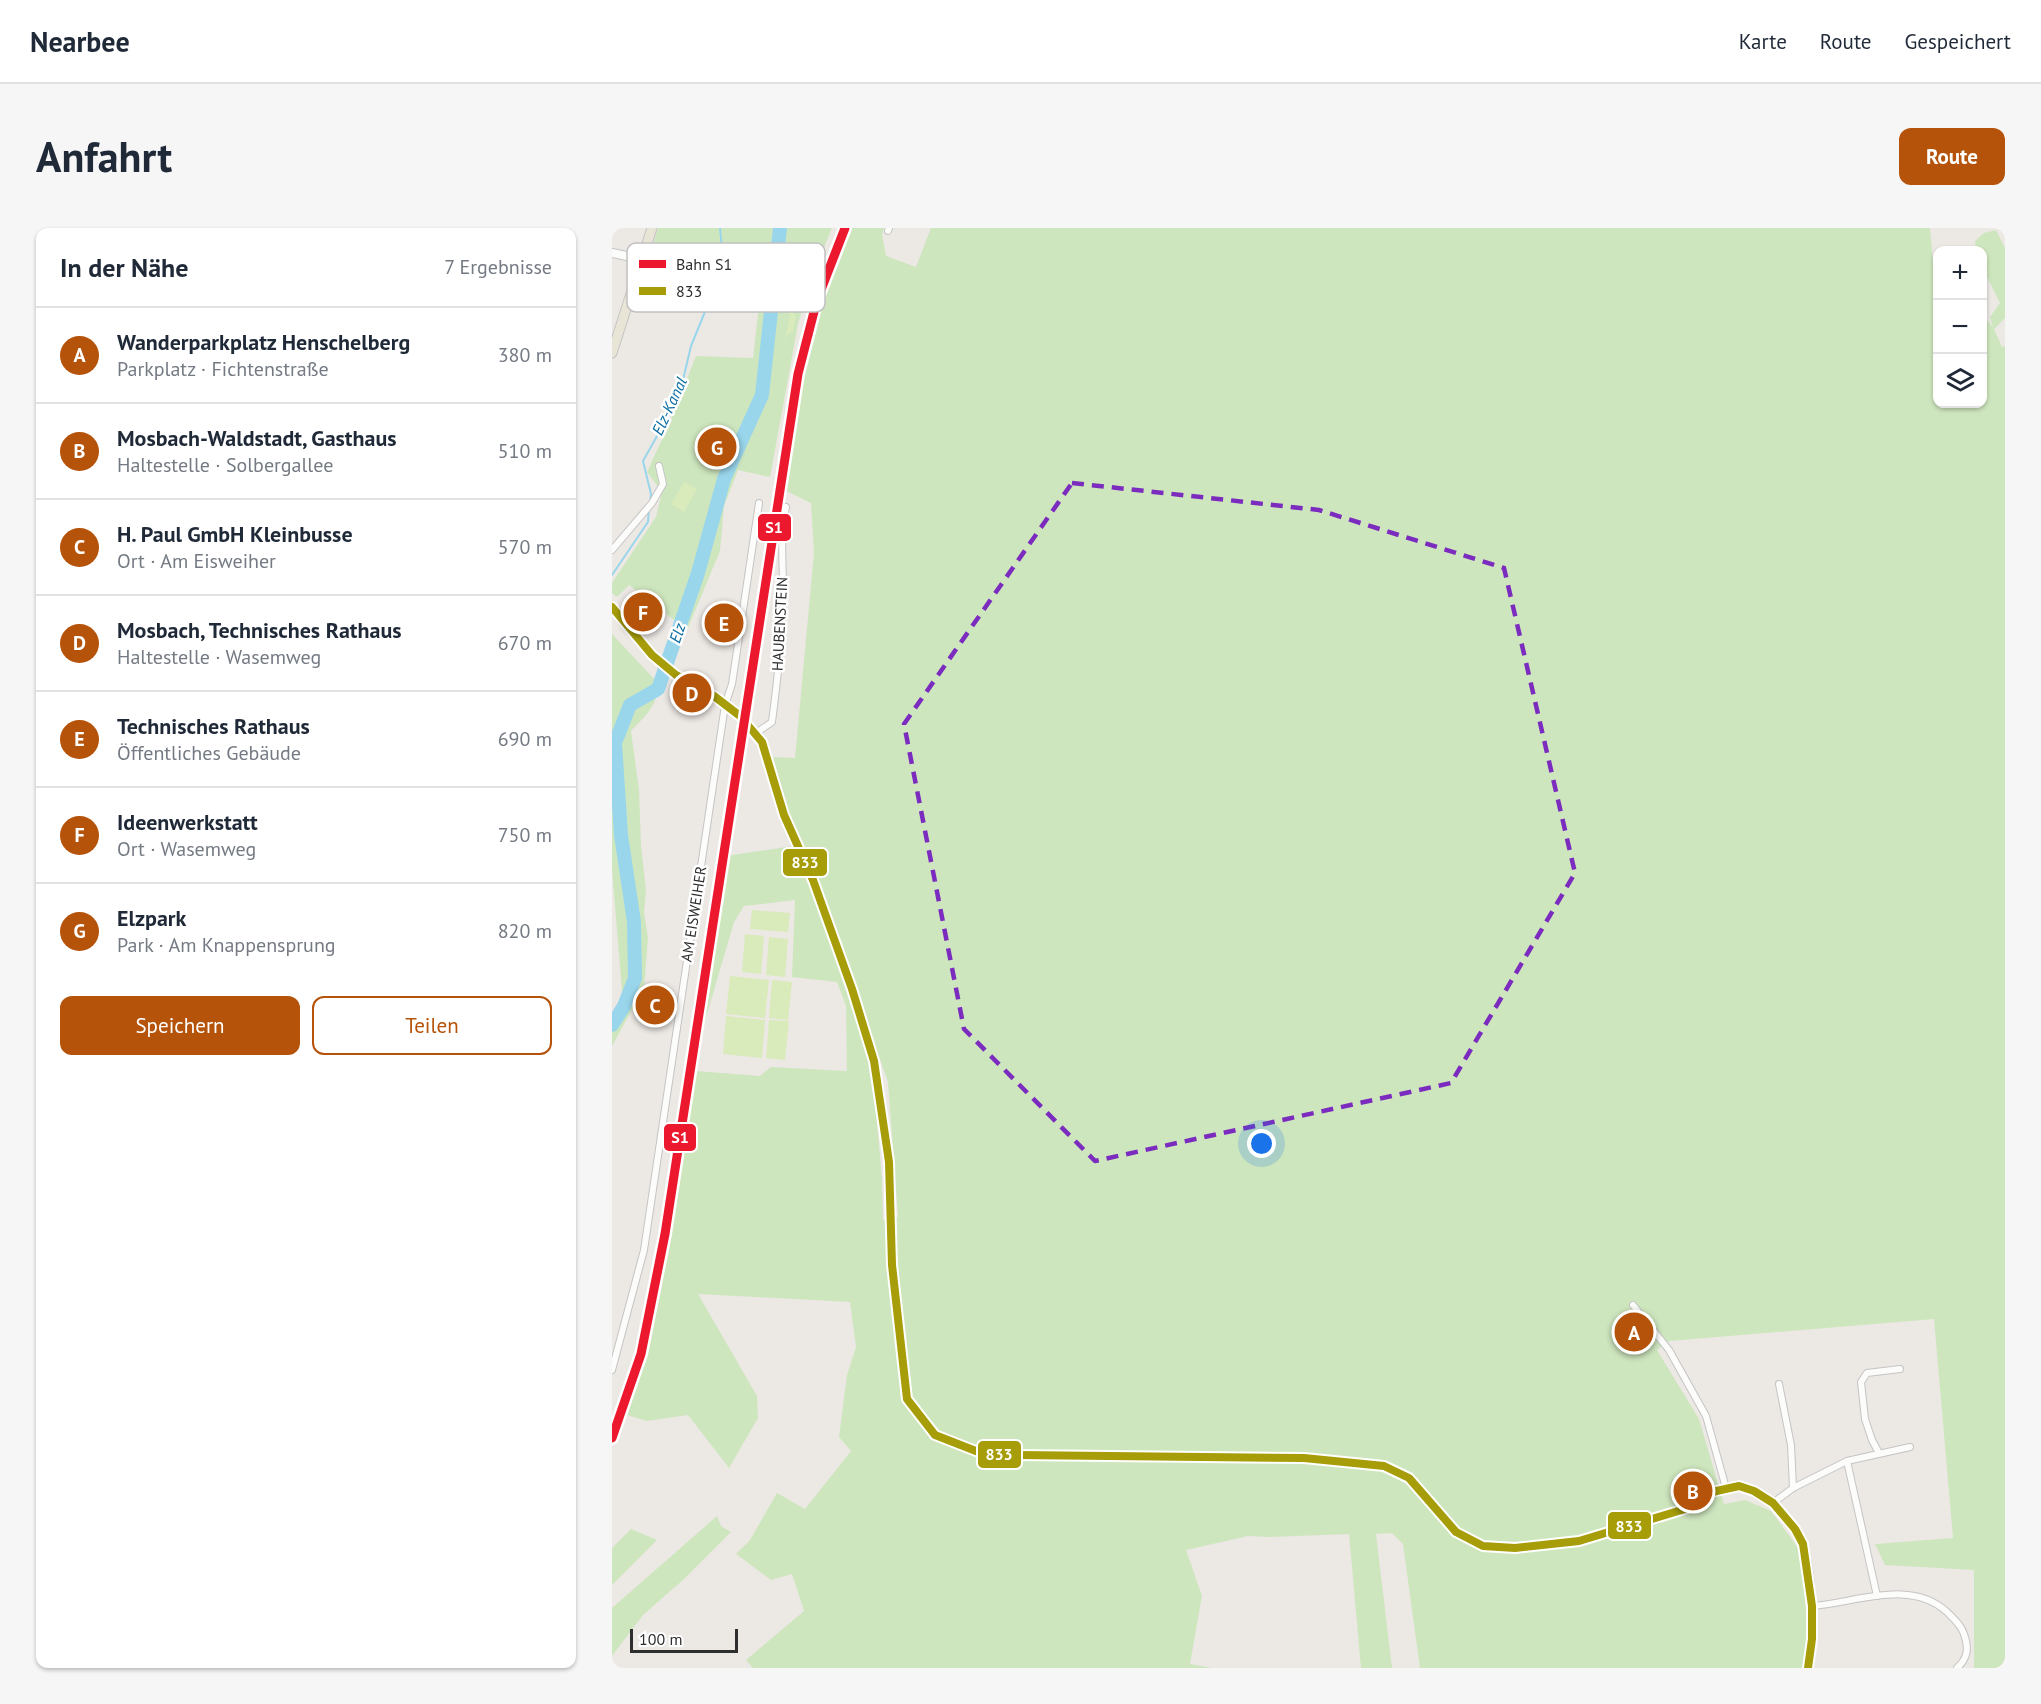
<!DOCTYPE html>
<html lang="de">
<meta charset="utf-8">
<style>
body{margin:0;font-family:"PT Sans",sans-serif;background:#f6f6f7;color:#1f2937}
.controls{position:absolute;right:18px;top:18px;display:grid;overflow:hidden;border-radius:12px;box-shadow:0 2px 4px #0004}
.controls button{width:54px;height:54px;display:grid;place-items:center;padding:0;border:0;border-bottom:2px solid #e0e1e3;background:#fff;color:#1f2937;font:30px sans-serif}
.scale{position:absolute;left:18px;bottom:15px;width:108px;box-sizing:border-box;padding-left:6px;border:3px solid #2e2e2e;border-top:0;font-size:16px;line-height:21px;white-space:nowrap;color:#2e2e2e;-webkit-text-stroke:4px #fff;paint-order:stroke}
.you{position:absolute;left:650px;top:916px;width:21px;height:21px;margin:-15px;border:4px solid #fff;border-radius:50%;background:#1a73e8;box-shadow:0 0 0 9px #1a73e833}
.badge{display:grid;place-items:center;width:39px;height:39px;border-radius:50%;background:#b45309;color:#fff;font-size:20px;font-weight:700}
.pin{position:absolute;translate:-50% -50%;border:3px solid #fff;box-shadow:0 2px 6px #0006}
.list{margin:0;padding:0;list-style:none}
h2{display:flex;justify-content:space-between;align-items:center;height:78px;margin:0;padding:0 24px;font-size:26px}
h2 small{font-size:20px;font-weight:400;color:#747a83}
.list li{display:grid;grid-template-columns:39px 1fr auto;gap:18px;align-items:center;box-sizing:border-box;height:96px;padding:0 24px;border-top:2px solid #e0e1e3}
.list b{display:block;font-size:22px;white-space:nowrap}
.list p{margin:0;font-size:20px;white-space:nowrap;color:#747a83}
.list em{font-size:20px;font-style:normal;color:#747a83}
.actions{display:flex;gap:12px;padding:18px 24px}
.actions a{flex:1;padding:14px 0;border:2px solid #b45309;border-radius:12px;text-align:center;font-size:21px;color:#b45309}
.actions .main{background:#b45309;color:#fff}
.icon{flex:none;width:33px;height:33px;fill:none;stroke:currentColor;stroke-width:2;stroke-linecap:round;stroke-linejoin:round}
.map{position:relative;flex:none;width:1393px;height:1440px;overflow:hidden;border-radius:12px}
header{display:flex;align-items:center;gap:36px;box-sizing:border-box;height:84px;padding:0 30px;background:#fff;border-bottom:2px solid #e0e1e3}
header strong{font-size:28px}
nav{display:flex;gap:33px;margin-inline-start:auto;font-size:21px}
.intro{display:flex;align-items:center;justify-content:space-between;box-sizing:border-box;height:144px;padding:0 36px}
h1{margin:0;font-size:42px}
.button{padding:15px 27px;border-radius:12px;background:#b45309;color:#fff;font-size:21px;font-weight:700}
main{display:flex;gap:36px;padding:0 36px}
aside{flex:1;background:#fff;border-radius:12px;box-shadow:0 2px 4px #0004}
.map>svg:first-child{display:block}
.green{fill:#cee6be;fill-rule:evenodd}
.pitch{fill:#d9eabb}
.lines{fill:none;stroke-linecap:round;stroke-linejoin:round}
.stream{stroke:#99d6ec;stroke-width:2}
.river{stroke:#99d6ec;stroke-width:14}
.street-casing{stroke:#c5c4c5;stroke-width:8}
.secondary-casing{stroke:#c5c4c5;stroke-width:10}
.primary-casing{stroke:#c6c5c4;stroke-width:11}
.street{stroke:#fcfcfb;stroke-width:6}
.secondary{stroke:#fcfcfb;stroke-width:8}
.primary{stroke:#e8e4d6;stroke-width:9}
.bus-1-casing{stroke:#fff;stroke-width:12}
.bus-1{stroke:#a69d08;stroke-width:8}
.rail-1-casing{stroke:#fff;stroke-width:14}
.rail-1{stroke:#ec192e;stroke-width:9}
.marked{fill:none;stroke:#7b2cbf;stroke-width:4.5;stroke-dasharray:12 8;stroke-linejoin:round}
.labels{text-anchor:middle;stroke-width:5;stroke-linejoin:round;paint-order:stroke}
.street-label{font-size:15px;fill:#2e2e2e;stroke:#fff}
.water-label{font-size:16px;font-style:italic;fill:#0d6fa3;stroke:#fff}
.key{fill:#fff;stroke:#c0c0c0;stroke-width:1.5}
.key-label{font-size:16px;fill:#2e2e2e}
.line-badge{stroke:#fff;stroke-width:2}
.badge-label{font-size:16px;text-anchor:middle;font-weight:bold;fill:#fff}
</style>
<header>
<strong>Nearbee</strong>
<nav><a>Karte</a><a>Route</a><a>Gespeichert</a></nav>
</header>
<div class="intro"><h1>Anfahrt</h1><a class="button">Route</a></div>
<main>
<aside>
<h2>In der Nähe<small>7 Ergebnisse</small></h2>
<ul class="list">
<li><span class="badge">A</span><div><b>Wanderparkplatz Henschelberg</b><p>Parkplatz · Fichtenstraße</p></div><em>380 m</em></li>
<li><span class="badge">B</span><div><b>Mosbach-Waldstadt, Gasthaus</b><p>Haltestelle · Solbergallee</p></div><em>510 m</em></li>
<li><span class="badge">C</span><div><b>H. Paul GmbH Kleinbusse</b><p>Ort · Am Eisweiher</p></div><em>570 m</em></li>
<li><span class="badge">D</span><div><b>Mosbach, Technisches Rathaus</b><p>Haltestelle · Wasemweg</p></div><em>670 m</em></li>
<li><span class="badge">E</span><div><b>Technisches Rathaus</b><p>Öffentliches Gebäude</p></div><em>690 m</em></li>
<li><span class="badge">F</span><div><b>Ideenwerkstatt</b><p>Ort · Wasemweg</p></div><em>750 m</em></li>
<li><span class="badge">G</span><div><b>Elzpark</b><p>Park · Am Knappensprung</p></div><em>820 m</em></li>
</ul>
<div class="actions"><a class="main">Speichern</a><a>Teilen</a></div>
</aside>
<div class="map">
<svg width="1393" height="1440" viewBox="0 0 1393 1440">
<rect width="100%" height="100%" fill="#ece8e4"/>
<g class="green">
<polygon points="46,0 220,0 200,49 186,96 158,249 126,242 112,278 108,323 75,402 17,357 5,369 0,365 0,355 44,289 50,264 35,244 57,196 84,128 141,130 152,34 116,27 47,24 42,13"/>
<path d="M239,0H272L270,7L274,28L304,39L319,0H1318L1321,33L1326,38V176H1370L1371,88L1381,99L1378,89L1388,75L1371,41L1370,22H1364L1363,13L1372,5L1384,2L1393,20V90L1382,101L1390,119L1393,118V1440H1362V1342L1273,1337L1263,1316L1341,1310L1322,1091L1057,1113L1045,1122L1087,1191L1112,1276L1133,1272L1159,1283L1189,1324L1197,1420L1192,1440H808L791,1316L780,1305L764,1306L780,1440H749L737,1306L657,1309L636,1308L574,1322L590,1368L578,1436L600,1440H141L134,1432L192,1383L180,1346L159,1352L124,1326L138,1312L165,1265L193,1281L239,1223L227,1209L235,1147L244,1119L238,1074L86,1066L145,1168L146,1190L117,1240L76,1187L35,1193L12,1186L31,1130L54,1012L114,628L181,618L196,654L260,835L270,952L271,992L286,989L276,854L205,653L176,585L161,529L183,530L202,325L199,275L170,261L182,185L193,134L213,61ZM183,672L180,749L225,754L234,778L235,843L159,839L148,848L84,843L93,793L122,694L132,678Z"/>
<path d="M0,406L44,453C49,476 33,488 19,503L27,562L29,617L34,663L32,684L36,710L32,760L0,818V792L11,775L0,641Z"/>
<polygon points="105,1288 109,1298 119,1304 71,1352 31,1387 0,1428 0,1380"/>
<polygon points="19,1301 45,1312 0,1357 0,1320"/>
</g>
<g class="pitch">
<polygon points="181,54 185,56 180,83 184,89 181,103 175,107 171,122 178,88 174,79"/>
<polygon points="72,254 85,261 72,284 59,276"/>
<polygon points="140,682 178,685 176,704 138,701"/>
<polygon points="133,706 152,708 149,746 130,744"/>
<polygon points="157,709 176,711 173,749 154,747"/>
<polygon points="118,748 157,752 153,790 114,786"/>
<polygon points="160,752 180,754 176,792 157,790"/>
<polygon points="114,788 153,792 150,830 111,826"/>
<polygon points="157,792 177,793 173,832 154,830"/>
</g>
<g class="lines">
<g class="stream">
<polyline points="38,274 39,266 31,233 54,192 70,156 79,118 103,59 110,22 108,0"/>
<polyline points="0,347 36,294 37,280"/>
</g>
<polyline class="river" points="0,797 12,778 23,750 22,694 9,607 3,515 18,477 46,461 86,345 112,251 150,167 168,0"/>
<g class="street-casing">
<g id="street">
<polyline points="276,3 277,0"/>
<polyline points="29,31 45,34 84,34"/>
<polyline points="0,322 40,275 51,256 47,238"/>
<path d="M144,505L160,494C165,455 170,415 171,375C172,342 167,311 174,279"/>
<path d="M1021,1077L1057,1122L1094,1188L1114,1260C1135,1258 1153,1266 1167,1282C1176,1292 1186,1302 1191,1316C1203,1351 1201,1403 1196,1440"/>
<polyline points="0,1142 32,1022 113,477 120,456 147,275"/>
<polyline points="1167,1156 1179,1217 1181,1260"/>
<polyline points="1267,1225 1260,1212 1253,1191 1249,1154 1255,1145 1288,1141"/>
<polyline points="1235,1233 1265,1368"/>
<polyline points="1161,1275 1181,1260 1235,1233 1298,1219"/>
<path d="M1200,1378C1243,1375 1299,1350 1335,1384C1342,1391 1349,1397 1352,1406C1357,1420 1356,1430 1345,1440"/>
</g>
</g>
<g class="secondary-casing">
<g id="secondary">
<polyline points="0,25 29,31"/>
<polyline points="0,379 40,427 64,447 102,468 128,488 144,505 150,514 172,587 201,652 240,761 262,833 277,934 280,1037 295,1171 323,1207 369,1225 401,1227 692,1230 772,1238 797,1250 844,1304 871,1318 903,1320 967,1313 1073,1281 1100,1264 1114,1260"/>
</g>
</g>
<g class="primary-casing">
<polyline id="primary" points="0,125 40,0"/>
</g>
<use href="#street" class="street"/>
<use href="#secondary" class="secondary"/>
<use href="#primary" class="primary"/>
<g class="bus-1-casing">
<polyline id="bus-1" points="0,379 40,427 64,447 102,468 128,488 150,514 172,587 201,652 240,761 262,833 277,934 280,1037 295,1171 323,1207 369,1225 401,1227 692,1230 772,1238 797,1250 844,1304 871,1318 903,1320 967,1313 1073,1281 1100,1264 1127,1258 1142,1263 1161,1275 1183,1301 1191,1316 1200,1378 1200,1411 1196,1440"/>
</g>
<use href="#bus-1" class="bus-1"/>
<g class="rail-1-casing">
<polyline id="rail-1" points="0,1210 29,1126 53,1006 186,146 205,72 233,0"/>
</g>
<use href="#rail-1" class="rail-1"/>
</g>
<path class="marked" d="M460,255L707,282L892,340L963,645L839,855L483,933L352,801L292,496Z"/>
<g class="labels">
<g class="street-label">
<text transform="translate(168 396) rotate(-87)" y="5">HAUBENSTEIN</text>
<text transform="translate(82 686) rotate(-81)" y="5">AM EISWEIHER</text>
</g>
<g class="water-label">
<text transform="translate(57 178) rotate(-65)" y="6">Elz-Kanal</text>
<text transform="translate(65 405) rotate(-71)" y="6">Elz</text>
</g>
</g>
<rect x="15" y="15" width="198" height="69" rx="9" class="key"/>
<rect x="27" y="32" width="27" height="8" fill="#ec192e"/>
<rect x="27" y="59" width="27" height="8" fill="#a69d08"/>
<g class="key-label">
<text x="64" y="42">Bahn S1</text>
<text x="64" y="69">833</text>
</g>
<g class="line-badge">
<rect x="145" y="285" width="35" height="29" rx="6" fill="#ec192e"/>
<rect x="170" y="620" width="46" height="29" rx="6" fill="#a69d08"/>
<rect x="51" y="895" width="34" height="29" rx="6" fill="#ec192e"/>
<rect x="365" y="1212" width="45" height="29" rx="6" fill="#a69d08"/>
<rect x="995" y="1283" width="45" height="29" rx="6" fill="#a69d08"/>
</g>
<g class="badge-label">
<text x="162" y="305">S1</text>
<text x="193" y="640">833</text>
<text x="68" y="915">S1</text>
<text x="387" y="1232">833</text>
<text x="1017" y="1304">833</text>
</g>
</svg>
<div class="controls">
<button>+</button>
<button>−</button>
<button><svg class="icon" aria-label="layers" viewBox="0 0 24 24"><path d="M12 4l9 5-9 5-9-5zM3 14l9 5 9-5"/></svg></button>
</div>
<div class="scale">100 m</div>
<div class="you"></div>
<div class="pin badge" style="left:1022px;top:1104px">A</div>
<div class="pin badge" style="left:1081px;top:1263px">B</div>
<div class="pin badge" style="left:43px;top:777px">C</div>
<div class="pin badge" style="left:80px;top:465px">D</div>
<div class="pin badge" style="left:112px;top:395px">E</div>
<div class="pin badge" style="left:31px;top:384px">F</div>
<div class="pin badge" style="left:105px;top:219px">G</div>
</div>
</main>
